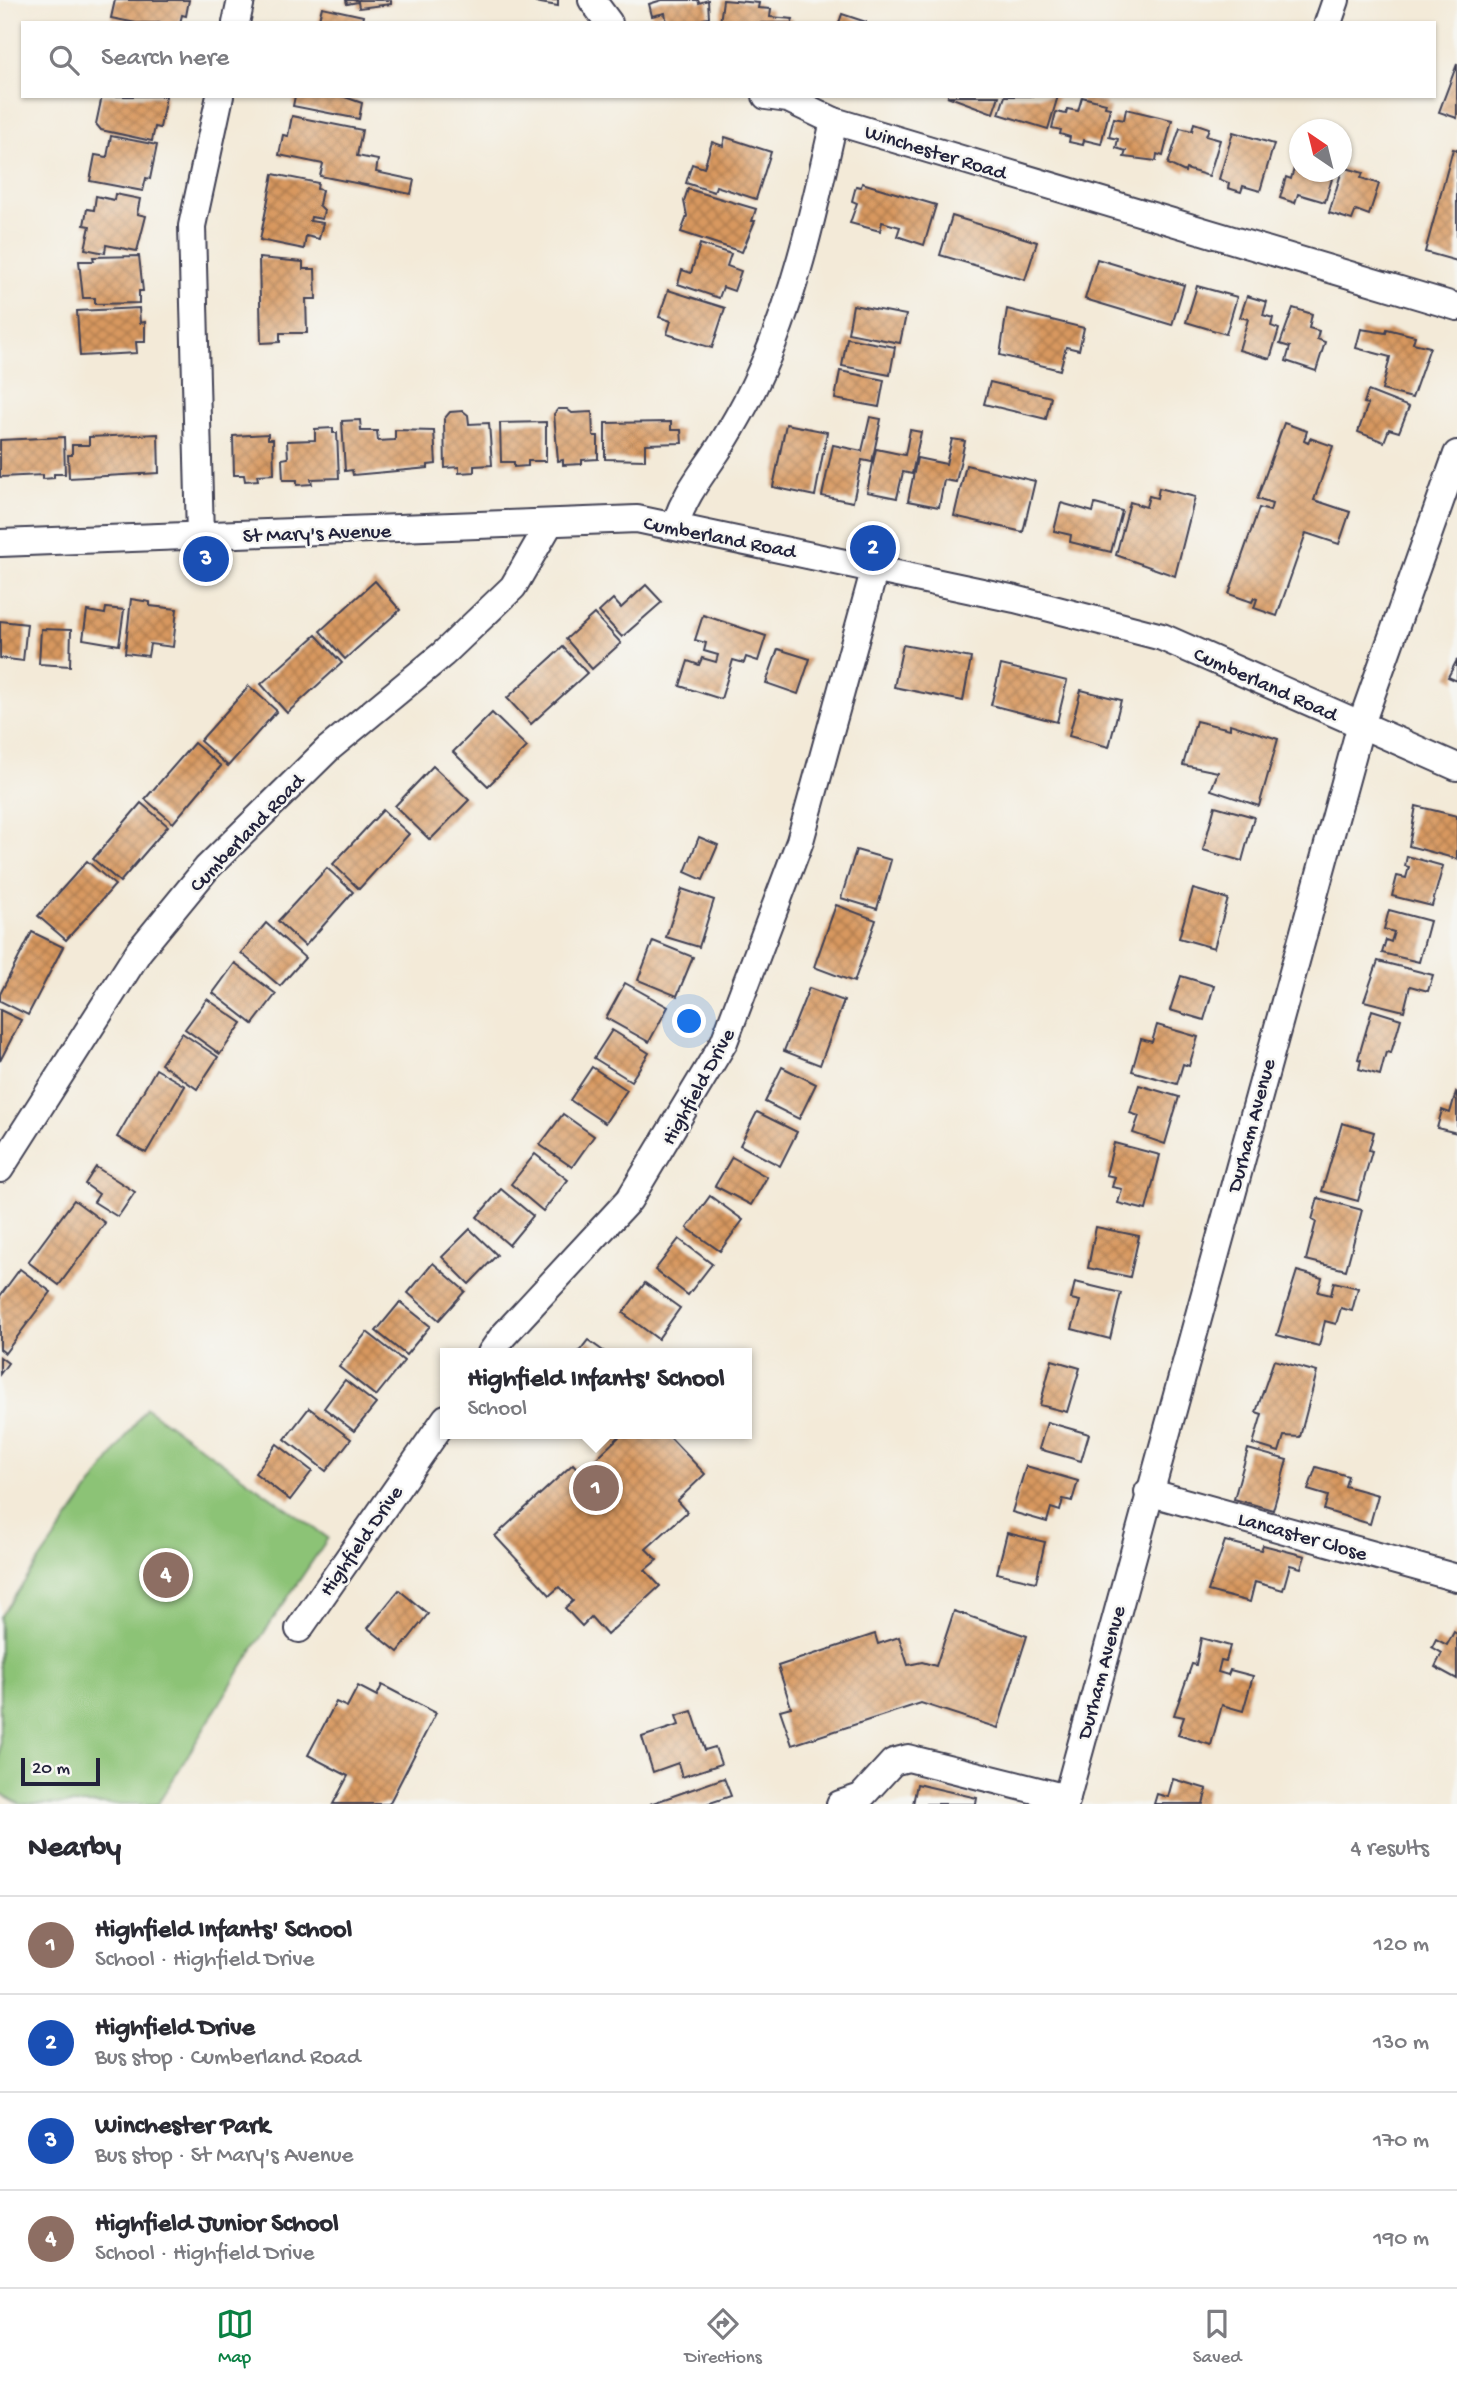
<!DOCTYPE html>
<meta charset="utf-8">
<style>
body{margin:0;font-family:"Gochi Hand",sans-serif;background:#f2f2f3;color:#2b2b33}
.compass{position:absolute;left:1289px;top:119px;width:63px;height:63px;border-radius:50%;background:#fff;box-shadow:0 2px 5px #0004;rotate:325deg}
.scale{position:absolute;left:21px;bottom:18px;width:79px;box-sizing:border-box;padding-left:7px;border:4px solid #22223b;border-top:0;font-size:19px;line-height:24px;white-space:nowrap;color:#22223b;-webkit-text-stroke:5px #f6f6f2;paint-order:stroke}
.you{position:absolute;left:690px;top:1022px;width:24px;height:24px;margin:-18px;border:5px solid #fff;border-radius:50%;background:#1a73e8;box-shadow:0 0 0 10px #1a73e833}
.badge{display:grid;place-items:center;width:46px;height:46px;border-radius:50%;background:#0b8043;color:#fff;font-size:23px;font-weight:700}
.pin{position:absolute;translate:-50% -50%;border:4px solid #fff;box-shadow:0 2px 7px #0006}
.popup{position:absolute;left:440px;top:1348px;width:312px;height:91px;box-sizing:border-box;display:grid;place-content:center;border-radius:0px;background:#fff;filter:drop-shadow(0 2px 5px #0005);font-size:23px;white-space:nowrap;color:#7c7c81}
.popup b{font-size:26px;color:#2b2b33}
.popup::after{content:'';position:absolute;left:50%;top:100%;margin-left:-14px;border:14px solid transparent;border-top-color:#fff}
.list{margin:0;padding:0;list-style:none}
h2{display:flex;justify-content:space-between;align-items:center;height:91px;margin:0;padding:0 28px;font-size:30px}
h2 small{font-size:23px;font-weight:400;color:#7c7c81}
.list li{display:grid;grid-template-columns:46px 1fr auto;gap:21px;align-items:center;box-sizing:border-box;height:98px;padding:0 28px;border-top:2px solid #e1e1e2}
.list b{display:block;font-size:26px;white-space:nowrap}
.list p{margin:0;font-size:23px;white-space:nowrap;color:#7c7c81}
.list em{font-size:23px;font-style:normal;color:#7c7c81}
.icon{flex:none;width:38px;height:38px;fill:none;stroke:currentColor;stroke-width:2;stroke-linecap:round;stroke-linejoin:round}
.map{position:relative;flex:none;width:1457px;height:1804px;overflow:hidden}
.search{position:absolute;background:#fff;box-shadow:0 2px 5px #0004;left:21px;right:21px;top:21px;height:77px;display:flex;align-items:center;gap:18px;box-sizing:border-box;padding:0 24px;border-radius:0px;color:#7c7c81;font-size:26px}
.sheet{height:483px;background:#fff}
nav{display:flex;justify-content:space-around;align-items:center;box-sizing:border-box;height:98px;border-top:2px solid #e1e1e2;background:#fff;font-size:19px;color:#7c7c81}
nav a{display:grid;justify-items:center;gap:4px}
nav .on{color:#0b8043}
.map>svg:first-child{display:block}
.green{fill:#8cc376;stroke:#577258;stroke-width:2}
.building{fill:url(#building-cross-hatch)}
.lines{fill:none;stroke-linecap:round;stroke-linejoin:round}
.minor-casing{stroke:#414053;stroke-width:30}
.minor{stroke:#fff;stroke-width:26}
.labels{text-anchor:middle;stroke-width:5;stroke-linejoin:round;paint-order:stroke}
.street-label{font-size:21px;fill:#22223b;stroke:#f6f6f2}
</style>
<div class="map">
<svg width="1457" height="1804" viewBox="0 0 1457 1804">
<defs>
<pattern id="building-cross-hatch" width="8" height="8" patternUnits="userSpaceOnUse" patternTransform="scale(1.75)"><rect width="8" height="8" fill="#d8985e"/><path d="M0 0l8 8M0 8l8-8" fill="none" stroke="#af7c4f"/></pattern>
</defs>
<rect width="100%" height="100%" fill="#f6f6f2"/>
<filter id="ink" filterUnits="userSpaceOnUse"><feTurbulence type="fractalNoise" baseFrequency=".0143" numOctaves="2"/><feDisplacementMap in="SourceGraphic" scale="14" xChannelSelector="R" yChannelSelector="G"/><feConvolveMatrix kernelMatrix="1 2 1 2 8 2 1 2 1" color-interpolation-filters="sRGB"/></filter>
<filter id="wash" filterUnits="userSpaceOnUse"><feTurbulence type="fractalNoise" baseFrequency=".00686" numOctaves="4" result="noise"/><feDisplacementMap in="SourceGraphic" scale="28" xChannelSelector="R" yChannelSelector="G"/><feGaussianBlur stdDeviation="1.57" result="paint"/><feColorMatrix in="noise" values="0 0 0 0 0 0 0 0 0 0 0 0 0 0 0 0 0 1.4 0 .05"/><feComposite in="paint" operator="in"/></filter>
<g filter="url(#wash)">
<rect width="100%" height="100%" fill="#f3ead8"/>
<polygon class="green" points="146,1408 328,1538 251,1652 158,1804 20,1804 0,1793 0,1617"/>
<g id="blocks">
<g class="building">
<polygon points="115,0 189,0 186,16 182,15 180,23 136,23 111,18"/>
<polygon points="346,0 391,0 391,4 359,8 358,2 347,4"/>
<polygon points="523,0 558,0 558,6"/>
<polygon points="662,0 698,0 699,3 708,0 709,18 703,19 704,23 667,23 665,13 652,16 649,4"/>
<polygon points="723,0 759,3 758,8 771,9 770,17 793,19 792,23 720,23"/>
<polygon points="322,7 363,16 362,23 318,23"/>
<polygon points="842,14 866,22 866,23 839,23"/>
<polygon points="1457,64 1457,118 1439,112"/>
<polygon points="102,96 166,96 160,128 155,127 152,141 101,130 96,124"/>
<polygon points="295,96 342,96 362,103 359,119 293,106"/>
<polygon points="947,96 999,96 993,113"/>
<polygon points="1005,96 1058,96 1048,129 999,114"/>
<polygon points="1082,97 1106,103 1105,107 1110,108 1101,144 1084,140 1083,145 1069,142 1070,137 1060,134 1061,130 1052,128 1056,112 1066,114 1067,109 1078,111"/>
<polygon points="1126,109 1172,120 1163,156 1157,154 1156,161 1124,157 1126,151 1116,148 1118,139 1109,137 1114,118 1124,120"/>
<polygon points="292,116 362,130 357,156 378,160 376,172 414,180 411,194 320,176 323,164 279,155 283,135 288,136"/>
<polygon points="1194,123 1209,128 1206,136 1220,140 1209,176 1186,169 1185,172 1168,164 1180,128 1192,131"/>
<polygon points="1233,132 1274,144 1260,191 1243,186 1241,192 1228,188 1229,183 1219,179"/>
<polygon points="111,136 157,145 150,179 146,178 143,191 90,181 95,155 107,157"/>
<polygon points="725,137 771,152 756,199 716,186 714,192 686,183 692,164 704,168 712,142 723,146"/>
<polygon points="1453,149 1457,150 1457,261 1425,252"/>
<polygon points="1299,151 1299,172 1334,172 1325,202 1298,194 1295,203 1280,198 1286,177 1291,179"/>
<polygon points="1343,167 1363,173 1361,178 1379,184 1369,215 1356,210 1352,220 1329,213"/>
<polygon points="273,174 318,183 317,189 322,190 319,205 324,210 322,219 311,217 310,221 323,223 319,239 306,236 304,249 260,240"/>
<polygon points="862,183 936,205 924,245 897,236 900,227 882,222 880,231 850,223 857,203 852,201 856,186 861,187"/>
<polygon points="688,189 756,209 752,221 755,221 742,252 681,232 687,216 684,201"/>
<polygon points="115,194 140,199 137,214 146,216 137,251 106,245 105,253 85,249 90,226 84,225 87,209 94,210 96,196 114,200"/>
<polygon points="952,216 1037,242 1025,280 940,255"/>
<polygon points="700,244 731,254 727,266 741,271 734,291 723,287 719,298 678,284 682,270 691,273"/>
<polygon points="139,256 143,291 139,291 139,303 95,304 95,298 83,298 79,261 94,261 93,257"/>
<polygon points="259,258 303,262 303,269 315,269 316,299 306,299 307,333 280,333 280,342 261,343"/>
<polygon points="1097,259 1184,285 1172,325 1085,299"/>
<polygon points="1197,286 1237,297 1226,334 1186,322"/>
<polygon points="668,290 725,308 712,348 667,334 671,321 659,317"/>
<polygon points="1247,296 1267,302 1263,315 1273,318 1271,326 1279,329 1270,359 1239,350 1248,319 1240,317"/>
<polygon points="853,305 906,315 900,343 848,333"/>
<polygon points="139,308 140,323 145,322 145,342 136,342 137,353 80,356 77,311"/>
<polygon points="1293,308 1312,314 1309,328 1319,331 1317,339 1325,342 1316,371 1286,361 1290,347 1280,344"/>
<polygon points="1007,309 1084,328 1079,350 1066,347 1060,370 1000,355"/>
<polygon points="1361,329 1386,333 1387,329 1415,336 1413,343 1430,347 1412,398 1382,390 1390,357 1356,348"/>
<polygon points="847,338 895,347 890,375 842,366"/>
<polygon points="840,371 884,380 879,407 835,399"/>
<polygon points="990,382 1051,397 1046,419 984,404"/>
<polygon points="1368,391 1409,407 1399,432 1389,429 1384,442 1358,432 1368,404 1364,403"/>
<polygon points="558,409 567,409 572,413 592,412 593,436 598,436 598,459 582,460 582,464 563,465 563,460 558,461 554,414"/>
<polygon points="463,411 468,415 469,424 489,423 492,465 474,466 474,472 459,473 459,467 445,468 444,419 450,412"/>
<polygon points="870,417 881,419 872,462 862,460 853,502 822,496 833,445 862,451"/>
<polygon points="360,420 361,431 377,431 378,441 395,440 395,430 434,431 436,464 428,465 428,468 386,472 353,475 352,470 345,471 342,421"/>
<polygon points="546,422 546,461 528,461 528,466 514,467 514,462 501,462 500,423"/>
<polygon points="671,422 671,430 681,430 682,443 645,444 645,460 605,459 605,423"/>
<polygon points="1284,423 1307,431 1304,441 1308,443 1310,438 1333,446 1314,500 1350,512 1339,544 1306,533 1277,616 1254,608 1257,599 1254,598 1252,602 1229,594 1259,508 1270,511 1272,504 1257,499"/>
<polygon points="786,424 827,432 815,496 773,487"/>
<polygon points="333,428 333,433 337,433 339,478 311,479 312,484 297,485 297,480 283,480 282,459 288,458 287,441 315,440 315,429"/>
<polygon points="910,430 921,432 912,474 903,472 897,498 867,492 876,449 905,455"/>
<polygon points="158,434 159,473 69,478 68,455 72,455 72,445 89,445 89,437"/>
<polygon points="268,434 268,439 273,439 274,474 257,475 258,480 245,481 244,475 234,475 233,436"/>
<polygon points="64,437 65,474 54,474 54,478 43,479 43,475 0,477 0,440"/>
<polygon points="952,439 965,441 956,482 944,480 939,507 908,501 917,458 946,464"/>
<polygon points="966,465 1035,481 1023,532 954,516"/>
<polygon points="1159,488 1195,497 1175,576 1116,555 1130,502 1146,507 1149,496 1157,498"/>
<polygon points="1061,503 1093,512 1095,504 1122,511 1111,552 1070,542 1071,535 1054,531"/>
<polygon points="375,581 400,610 345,659 320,631"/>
<polygon points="646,585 662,602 622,637 599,612 613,599 621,608"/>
<polygon points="131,599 150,602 150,606 177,609 173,647 150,644 148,656 125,653"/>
<polygon points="106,608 124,610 119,645 83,639 87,611 105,614"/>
<polygon points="594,614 621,643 592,669 566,639"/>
<polygon points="703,615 766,636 758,661 746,657 744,663 733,660 721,699 680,686 688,661 699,665 702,658 716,662 718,655 704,651 706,643 695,640"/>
<polygon points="0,621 27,624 23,661 0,658"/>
<polygon points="41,629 71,630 70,666 39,664"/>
<polygon points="316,635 342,663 287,713 261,684"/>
<polygon points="903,645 971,658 963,701 894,687"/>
<polygon points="563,647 587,673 531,724 507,698"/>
<polygon points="778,649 810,659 798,694 766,683"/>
<polygon points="1457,660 1457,681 1448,677"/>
<polygon points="1001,665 1067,681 1057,722 991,705"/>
<polygon points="249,686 277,711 228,766 200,741"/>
<polygon points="1081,690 1121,700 1109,747 1069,736"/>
<polygon points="492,713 527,747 488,786 453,752"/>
<polygon points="1196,721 1230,729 1230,724 1278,739 1259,806 1211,790 1218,772 1183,765"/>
<polygon points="194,743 221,766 173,823 145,799"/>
<polygon points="433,766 469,800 430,840 395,806"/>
<polygon points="141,803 168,826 120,882 93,859"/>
<polygon points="1215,806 1254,817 1242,861 1203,850"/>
<polygon points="1416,806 1457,816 1457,859 1409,846"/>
<polygon points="383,810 409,834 359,889 333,864"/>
<polygon points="699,837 718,845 703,880 685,872"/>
<polygon points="856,850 891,860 877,909 841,898"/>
<polygon points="1407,856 1443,866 1432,906 1392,896 1397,876 1406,878 1409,867 1405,866"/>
<polygon points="87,861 115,885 66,940 38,916"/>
<polygon points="327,868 353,892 305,946 278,921"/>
<polygon points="682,889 714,900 699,947 666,937"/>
<polygon points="1193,889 1228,899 1214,948 1179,938"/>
<polygon points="836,905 876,920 854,982 814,967"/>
<polygon points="1389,910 1430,921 1419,962 1382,953 1386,940 1391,942 1394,932 1384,929"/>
<polygon points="266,923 305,958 280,986 241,953"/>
<polygon points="32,932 63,947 28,1015 0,1001 0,994"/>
<polygon points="653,941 693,957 677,996 638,980"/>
<polygon points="1378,961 1433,975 1428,991 1410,986 1404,1011 1364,1001"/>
<polygon points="235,963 276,994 253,1024 213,993"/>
<polygon points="1181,976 1214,986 1204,1020 1170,1010"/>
<polygon points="625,983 668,1007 649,1042 606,1018"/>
<polygon points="809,988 844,1001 820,1065 784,1051"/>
<polygon points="207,999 242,1023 220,1054 185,1029"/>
<polygon points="0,1010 21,1020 0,1061"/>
<polygon points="1372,1010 1401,1019 1391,1053 1386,1052 1380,1075 1359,1069 1361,1060 1358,1059"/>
<polygon points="1157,1025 1198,1037 1189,1066 1183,1064 1177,1084 1132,1071 1141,1039 1152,1042"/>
<polygon points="612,1030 649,1053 631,1081 594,1058"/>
<polygon points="182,1033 218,1057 197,1089 161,1064"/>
<polygon points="592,1067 627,1090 605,1123 570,1100"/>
<polygon points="782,1067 816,1084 799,1119 765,1102"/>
<polygon points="156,1069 185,1086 146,1153 117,1137"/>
<polygon points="1139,1085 1179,1097 1165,1144 1133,1133 1139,1116 1130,1113"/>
<polygon points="1456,1092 1457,1093 1457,1133 1437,1128 1442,1110 1450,1113"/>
<polygon points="757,1112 797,1132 780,1166 740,1145"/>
<polygon points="563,1114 594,1136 572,1167 540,1145"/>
<polygon points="1342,1123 1374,1132 1369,1150 1372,1151 1358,1201 1322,1191"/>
<polygon points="1114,1143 1160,1155 1146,1210 1118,1203 1122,1189 1112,1187 1115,1177 1106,1175"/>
<polygon points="535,1154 568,1180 543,1211 511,1184"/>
<polygon points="732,1157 767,1177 751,1205 715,1186"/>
<polygon points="96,1167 135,1192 118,1217 94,1202 99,1194 85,1184"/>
<polygon points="501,1189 533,1216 509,1245 477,1217"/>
<polygon points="710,1196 743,1220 720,1251 687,1228"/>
<polygon points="1318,1198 1362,1210 1346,1270 1306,1260 1316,1222 1312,1220"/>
<polygon points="74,1200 105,1223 59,1285 28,1262"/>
<polygon points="1096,1227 1139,1236 1130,1277 1088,1268"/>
<polygon points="470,1229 497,1255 469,1284 442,1257"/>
<polygon points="679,1239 712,1264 688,1295 655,1270"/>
<polygon points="433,1263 465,1291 439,1320 408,1293"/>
<polygon points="20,1269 51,1292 5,1353 0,1349 0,1296"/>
<polygon points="1297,1271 1322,1278 1318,1292 1331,1295 1334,1282 1358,1288 1352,1311 1341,1308 1336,1324 1325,1321 1319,1346 1277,1335"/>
<polygon points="1075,1282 1121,1293 1110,1339 1072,1329 1080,1301 1071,1299"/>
<polygon points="645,1283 680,1308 658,1339 623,1313"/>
<polygon points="400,1302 430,1326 406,1355 376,1331"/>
<polygon points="367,1332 404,1361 376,1396 339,1367"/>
<polygon points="588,1340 606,1353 578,1353"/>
<polygon points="0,1357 8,1363 0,1374"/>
<polygon points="1052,1360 1080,1368 1067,1412 1040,1405"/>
<polygon points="1274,1360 1317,1372 1300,1437 1284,1436 1279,1452 1253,1444 1262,1414 1256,1412"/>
<polygon points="345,1380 376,1404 354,1431 324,1408"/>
<polygon points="309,1408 351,1439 326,1471 285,1439"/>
<polygon points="1047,1422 1089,1434 1081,1461 1039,1449"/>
<polygon points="622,1434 667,1434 705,1474 677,1501 687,1512 646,1549 657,1560 645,1570 660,1586 607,1635 591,1617 582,1626 565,1608 573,1601 559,1587 550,1595 495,1536 573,1464 581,1473"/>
<polygon points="277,1444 312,1471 290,1500 255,1473"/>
<polygon points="1248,1449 1287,1460 1273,1510 1234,1499"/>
<polygon points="1026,1466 1078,1481 1072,1501 1063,1499 1060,1511 1051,1508 1047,1522 1012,1512"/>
<polygon points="1316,1467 1348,1476 1345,1486 1378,1495 1370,1524 1324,1510 1328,1496 1308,1490"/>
<polygon points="1007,1533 1045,1542 1036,1582 997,1573"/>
<polygon points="1225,1541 1261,1550 1263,1545 1305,1556 1301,1568 1290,1565 1283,1590 1255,1582 1250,1602 1208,1591"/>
<polygon points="399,1590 428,1614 398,1652 368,1628"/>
<polygon points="954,1611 1027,1636 998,1728 921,1703 792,1745 780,1710 791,1707 778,1666 875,1634 878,1644 899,1637 908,1665 922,1662 936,1666"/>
<polygon points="1454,1632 1457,1634 1457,1679 1435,1667 1442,1653 1432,1647 1436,1639 1447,1645"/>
<polygon points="1201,1638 1230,1646 1226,1661 1221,1660 1218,1672 1228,1675 1230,1670 1253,1676 1243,1711 1222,1705 1211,1745 1178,1735 1184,1717 1174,1715 1192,1664 1196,1665"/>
<polygon points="382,1685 436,1713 389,1804 333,1804 348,1776 308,1755 336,1702 347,1707 358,1686 377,1696"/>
<polygon points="692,1711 705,1750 715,1747 721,1764 682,1777 678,1763 653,1772 642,1737 679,1725 676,1716"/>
<polygon points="724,1778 731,1796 707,1804 650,1804"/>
<polygon points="1173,1779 1207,1789 1203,1804 1154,1804 1157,1794 1168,1797"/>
<polygon points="917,1784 977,1798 976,1804 913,1804"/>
</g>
</g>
</g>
<g filter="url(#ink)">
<use href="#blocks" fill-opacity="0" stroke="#414053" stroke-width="2"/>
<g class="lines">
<g class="minor-casing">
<g id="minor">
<polyline points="592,0 609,23"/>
<polyline points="236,23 241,0"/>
<polyline points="1328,23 1336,0"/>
<polyline points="766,96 788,99 834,121"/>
<path d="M675,525C686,492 702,475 720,447C733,426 746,404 756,382C795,299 814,210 834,121L1457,307"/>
<polyline points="200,536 192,226 220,96"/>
<polyline points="0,543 637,519 1015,599 1162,637 1457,767"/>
<polyline points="0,1169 139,951 207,868 328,749 443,654 513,587 550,523"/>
<polyline points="491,1353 503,1336 629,1200 724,1042 800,841 875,568"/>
<polyline points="1148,1492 1457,1578"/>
<polyline points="299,1629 446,1418"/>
<polyline points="840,1804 861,1797 893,1762 908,1758 1067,1798"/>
<polyline points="1065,1804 1361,724 1457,454"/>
</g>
</g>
<use href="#minor" class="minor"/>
</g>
</g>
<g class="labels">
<g class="street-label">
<text transform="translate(936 151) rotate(17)" y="7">Winchester Road</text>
<text transform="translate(317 532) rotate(-2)" y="7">St Mary's Avenue</text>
<text transform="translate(720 536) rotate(11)" y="7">Cumberland Road</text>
<text transform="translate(1266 683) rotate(24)" y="7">Cumberland Road</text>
<text transform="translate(246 832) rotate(-46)" y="7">Cumberland Road</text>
<text transform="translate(697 1086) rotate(-61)" y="7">Highfield Drive</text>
<text transform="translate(1250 1125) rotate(-75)" y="7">Durham Avenue</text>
<text transform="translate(1303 1535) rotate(16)" y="7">Lancaster Close</text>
<text transform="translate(360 1540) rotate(-55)" y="7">Highfield Drive</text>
<text transform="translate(1100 1672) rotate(-75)" y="7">Durham Avenue</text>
</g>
</g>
</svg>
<svg class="compass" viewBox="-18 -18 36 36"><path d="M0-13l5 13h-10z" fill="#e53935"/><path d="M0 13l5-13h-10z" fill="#7c7c81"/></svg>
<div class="scale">20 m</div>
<div class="you"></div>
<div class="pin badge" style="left:596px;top:1488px;background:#8d6e63">1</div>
<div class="popup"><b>Highfield Infants' School</b>School</div>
<div class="pin badge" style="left:873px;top:548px;background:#1a4fb4">2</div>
<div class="pin badge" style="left:206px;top:559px;background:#1a4fb4">3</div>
<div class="pin badge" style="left:166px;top:1575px;background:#8d6e63">4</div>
<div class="search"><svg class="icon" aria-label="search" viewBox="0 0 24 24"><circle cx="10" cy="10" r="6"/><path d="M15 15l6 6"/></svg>Search here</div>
</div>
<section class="sheet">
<h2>Nearby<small>4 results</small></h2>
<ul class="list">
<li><span class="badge" style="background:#8d6e63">1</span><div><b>Highfield Infants' School</b><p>School · Highfield Drive</p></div><em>120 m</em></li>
<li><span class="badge" style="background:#1a4fb4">2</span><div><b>Highfield Drive</b><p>Bus stop · Cumberland Road</p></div><em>130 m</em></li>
<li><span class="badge" style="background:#1a4fb4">3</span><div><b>Winchester Park</b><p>Bus stop · St Mary's Avenue</p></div><em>170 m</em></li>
<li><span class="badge" style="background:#8d6e63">4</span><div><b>Highfield Junior School</b><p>School · Highfield Drive</p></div><em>190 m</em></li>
</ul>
</section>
<nav>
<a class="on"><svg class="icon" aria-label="map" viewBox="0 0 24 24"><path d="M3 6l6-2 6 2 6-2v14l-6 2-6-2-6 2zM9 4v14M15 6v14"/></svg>Map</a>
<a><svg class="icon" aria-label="directions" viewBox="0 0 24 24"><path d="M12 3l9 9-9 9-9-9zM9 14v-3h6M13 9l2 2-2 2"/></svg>Directions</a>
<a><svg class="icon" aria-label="saved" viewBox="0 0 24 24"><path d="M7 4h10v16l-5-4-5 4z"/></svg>Saved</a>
</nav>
